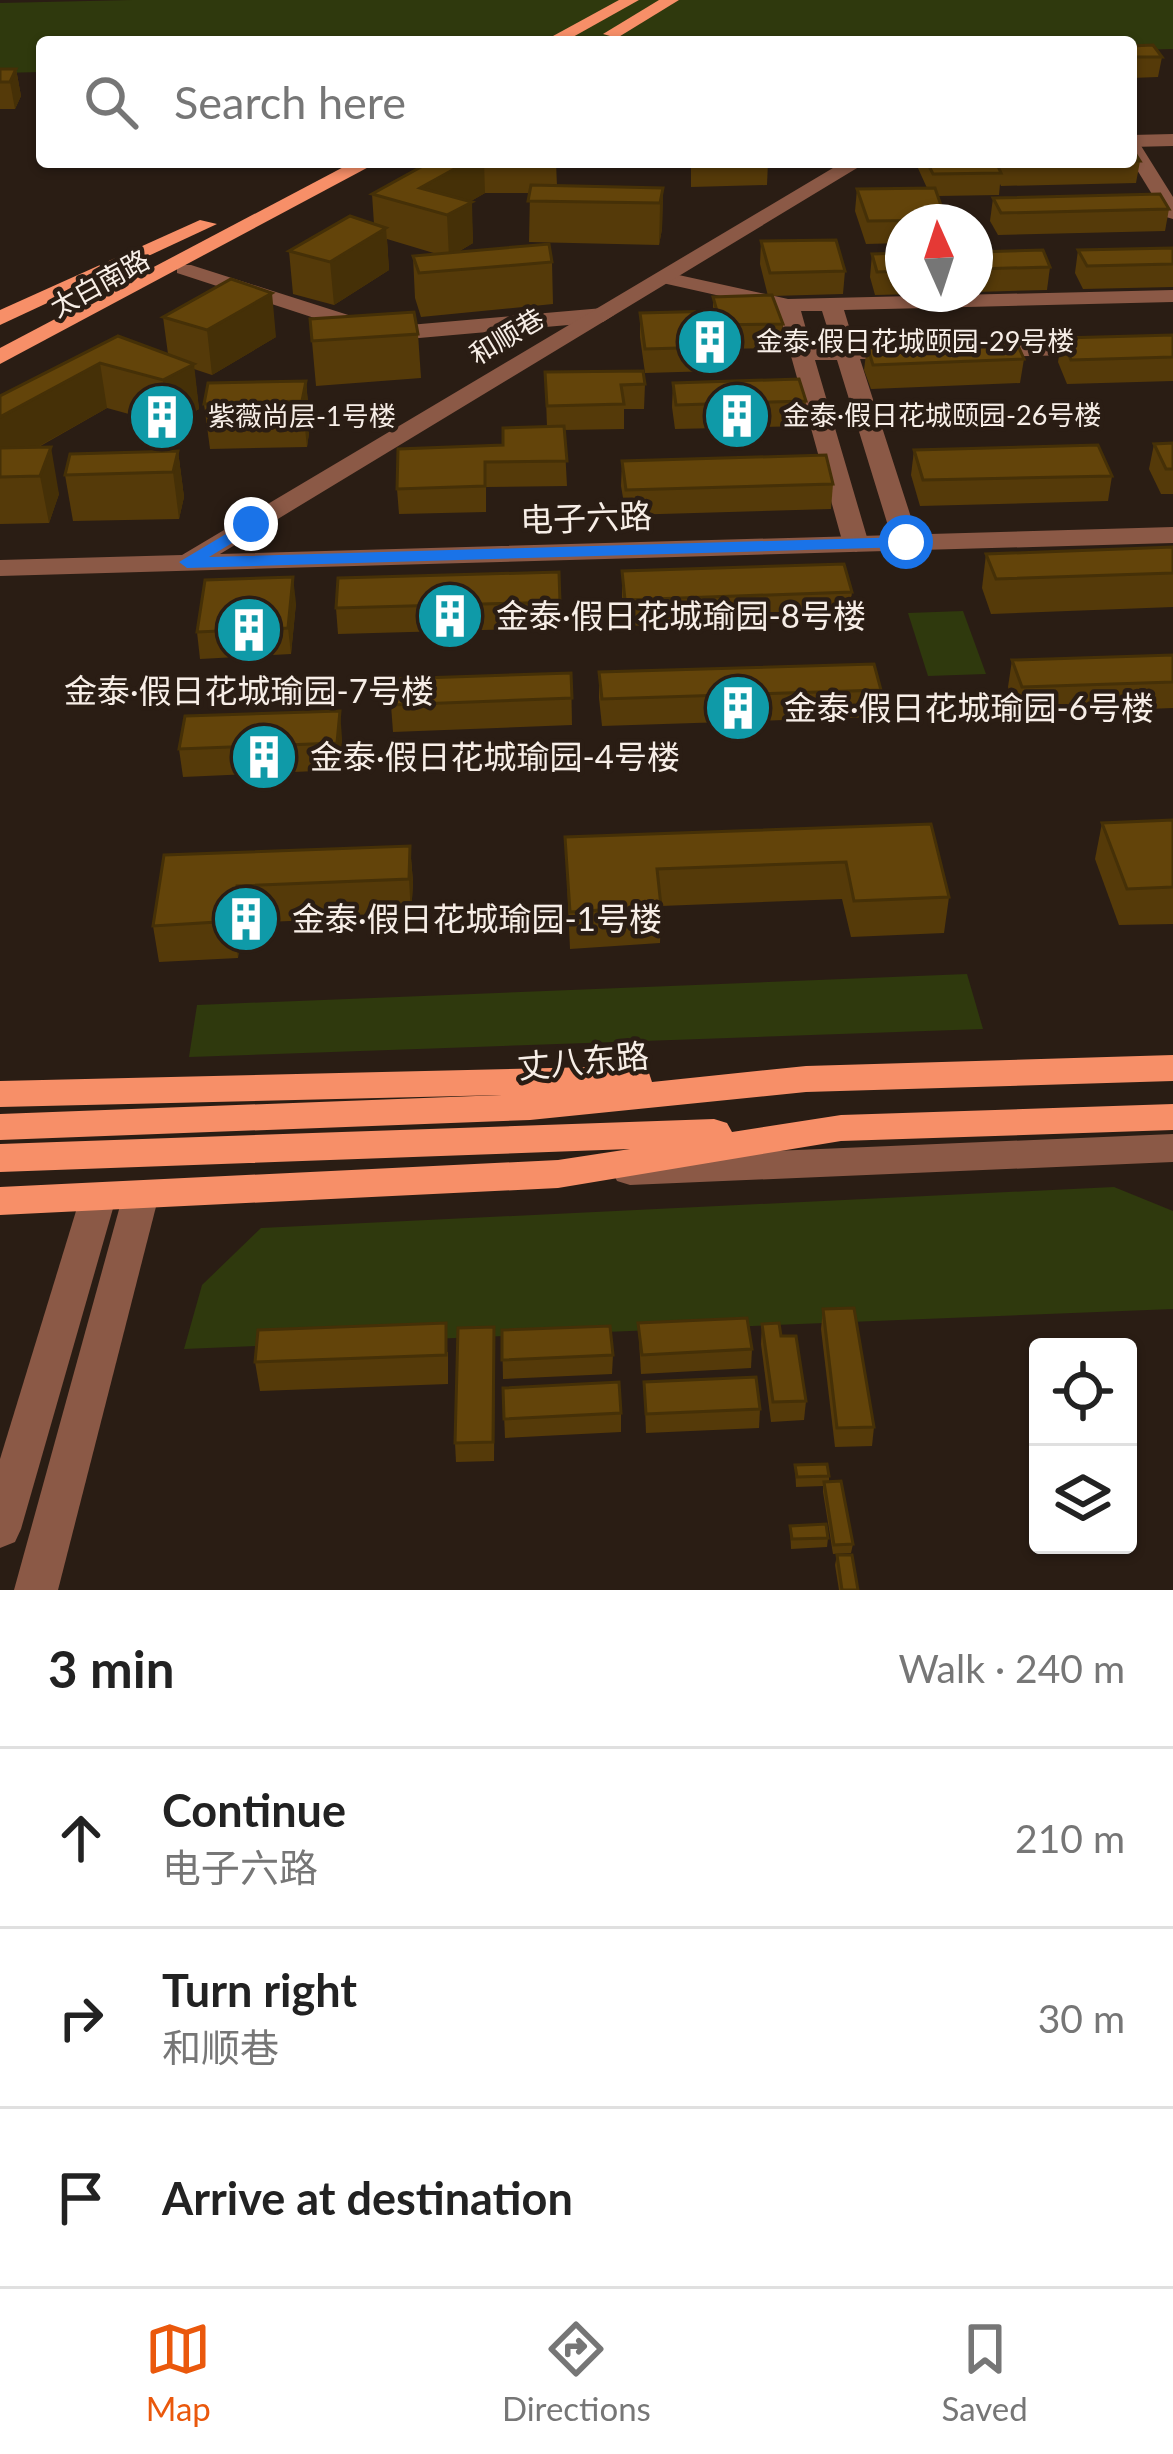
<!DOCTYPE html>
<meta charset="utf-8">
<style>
body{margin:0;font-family:Lato,"Noto Sans SC",sans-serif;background:#f6f6f6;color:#222}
.controls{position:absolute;right:36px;bottom:36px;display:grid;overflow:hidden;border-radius:12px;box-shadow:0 3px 9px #0004}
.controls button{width:108px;height:108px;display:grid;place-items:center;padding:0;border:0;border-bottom:3px solid #e0e0e0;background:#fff;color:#222;font:60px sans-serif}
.compass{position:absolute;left:885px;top:204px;width:108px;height:108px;border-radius:50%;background:#fff;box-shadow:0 3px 9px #0004;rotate:357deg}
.stop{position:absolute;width:36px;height:36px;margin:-27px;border:9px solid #1a73e8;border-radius:50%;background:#fff}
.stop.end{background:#1a73e8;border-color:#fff;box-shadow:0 3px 12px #0008}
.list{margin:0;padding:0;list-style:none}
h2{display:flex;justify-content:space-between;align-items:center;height:156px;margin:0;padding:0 48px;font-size:51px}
h2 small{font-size:39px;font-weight:400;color:#767676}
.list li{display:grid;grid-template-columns:78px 1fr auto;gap:36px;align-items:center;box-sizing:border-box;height:180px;padding:0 48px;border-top:3px solid #e0e0e0}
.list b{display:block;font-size:45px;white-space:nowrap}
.list p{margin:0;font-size:39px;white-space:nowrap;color:#767676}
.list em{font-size:39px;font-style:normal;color:#767676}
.icon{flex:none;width:66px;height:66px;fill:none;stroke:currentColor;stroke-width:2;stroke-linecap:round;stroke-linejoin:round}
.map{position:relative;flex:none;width:1173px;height:1590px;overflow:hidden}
.search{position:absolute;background:#fff;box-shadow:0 3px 9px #0004;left:36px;right:36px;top:36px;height:132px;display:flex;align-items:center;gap:30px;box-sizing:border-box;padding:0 42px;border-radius:12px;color:#767676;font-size:45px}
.sheet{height:696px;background:#fff}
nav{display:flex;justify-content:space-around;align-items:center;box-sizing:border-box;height:168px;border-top:3px solid #e0e0e0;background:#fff;font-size:33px;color:#767676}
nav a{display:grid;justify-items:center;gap:6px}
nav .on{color:#ea580c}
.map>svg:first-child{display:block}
.green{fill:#2f390d}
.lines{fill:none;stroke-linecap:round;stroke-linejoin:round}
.minor{fill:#8b5946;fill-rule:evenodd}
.tertiary{fill:#8b5946;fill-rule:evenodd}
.primary{fill:#f78f68;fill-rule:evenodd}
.wall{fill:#553a09}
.shaded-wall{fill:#453007}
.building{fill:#63440a;stroke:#453007;stroke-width:3}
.route{fill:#1a73e8}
.labels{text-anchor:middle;stroke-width:9;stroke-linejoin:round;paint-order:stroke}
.far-street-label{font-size:27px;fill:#f7eee7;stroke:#2a1d14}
.far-poi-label{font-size:27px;fill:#f7eee7;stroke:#2a1d14;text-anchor:start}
.street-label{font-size:33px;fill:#f7eee7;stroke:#2a1d14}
.poi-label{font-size:33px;fill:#f7eee7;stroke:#2a1d14;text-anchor:start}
</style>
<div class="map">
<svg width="1173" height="1590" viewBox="0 0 1173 1590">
<rect width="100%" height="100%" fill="#2a1d14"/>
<g class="green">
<polygon points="132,0 1173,0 1173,49 1131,50 1131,42 42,42 42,72 0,73 0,3"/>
<polygon points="963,611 986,674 928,676 908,613"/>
<polygon points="967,974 983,1029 189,1057 197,1005"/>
<polygon points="1114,1187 1173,1211 1173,1309 184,1349 202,1285 261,1228"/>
</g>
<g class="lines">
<g class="minor">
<polygon points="1131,139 1138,141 1173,197 1173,219 1166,217 1131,160"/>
<polygon points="177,265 191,265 386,327 603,308 614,315 603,322 385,341 177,273"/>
<path d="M665,272L788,299L1173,290V302L844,310L855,346L904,344L915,351L904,358L860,359L919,542L906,550L893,542L837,360H815L869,544L856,552L843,544L778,309L658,282L654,278ZM801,311H822L833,346L811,347Z"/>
<polygon points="1173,339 1173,353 982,357 971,350 982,343"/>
<polygon points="1173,1134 1173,1162 630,1185 617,1181 612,1171 617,1161 630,1157"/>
</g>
<g class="tertiary">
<polygon points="1173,134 1173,146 1131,147 1131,135"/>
<polygon points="843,162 867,162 220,554 1173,527 1173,543 0,576 0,560 182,555"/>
<polygon points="141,1181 154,1185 159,1195 58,1590 14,1590 123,1195 128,1185"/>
<polygon points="98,1184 111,1188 116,1198 21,1529 15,1542 0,1548 0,1459 80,1198 85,1188"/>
</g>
<g class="primary">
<polygon points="619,0 639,0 564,42 542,42"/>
<polygon points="659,0 679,0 617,38 603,34"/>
<polygon points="353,162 378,162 0,364 0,348"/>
<polygon points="200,220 217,224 0,325 0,310"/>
<polygon points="1173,1055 1173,1081 806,1092 530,1120 0,1140 0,1114 502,1095 0,1107 0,1081 636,1066 648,1070 652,1082 806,1066"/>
<polygon points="1173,1104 1173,1130 841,1141 558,1188 0,1215 0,1187 558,1160 630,1149 0,1172 0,1144 714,1119 727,1123 732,1132 841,1115"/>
</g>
</g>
<g class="wall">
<polygon points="1131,46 1162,57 1158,77 1131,78"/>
<polygon points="0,69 16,69 21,96 15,109 0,109"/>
<polygon points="1131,147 1140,161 1136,183 1001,186 1000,184 999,195 938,196 946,222 903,222 903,243 866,244 855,211 857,189 927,188 917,166 918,162 1131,162"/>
<polygon points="430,162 556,162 557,186 663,188 662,229 659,245 529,242 530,193 485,193 471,201 473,243 458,252 552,262 553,304 421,317 415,298 413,256 437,254 387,239 389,270 334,305 293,294 289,251 374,224 372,194"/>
<polygon points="691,162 768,162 767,185 691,187"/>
<polygon points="993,198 1169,209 1165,231 998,235 990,221"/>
<polygon points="761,241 845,271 843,294 772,296 783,324 781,348 714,349 713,371 645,373 640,337 640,313 713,311 713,297 768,296 760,264"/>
<polygon points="1173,248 1173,287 1083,289 1075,273 1078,250"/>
<polygon points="975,252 1050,267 1047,290 975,292"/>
<polygon points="903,253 903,294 917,294 875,295 870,277 872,254"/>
<polygon points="163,317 276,337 212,375 194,369 199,409 169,425 107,408 37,448 59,494 49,523 0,524 0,396 118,336 168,354"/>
<polygon points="310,319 418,334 421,378 316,386"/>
<polygon points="1173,335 1173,381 1067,384 1058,362 1062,338"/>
<polygon points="867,346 1024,359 1020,383 871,389 864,370"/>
<polygon points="545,372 645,384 644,409 624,409 624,429 564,430 567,486 486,487 486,512 399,514 397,489 547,427"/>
<polygon points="306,381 310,426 307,447 210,449 204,404"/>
<polygon points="673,383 806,401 805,426 675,429 672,407"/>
<polygon points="1173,443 1173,494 1161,494 1149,469 1154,444"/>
<polygon points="914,450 1112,476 1108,501 920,506 911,475"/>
<polygon points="178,451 184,497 179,519 73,521 65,475"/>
<polygon points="622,461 833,484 831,509 626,515 621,486"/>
<polygon points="1173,547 1173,607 991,614 982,588 986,554"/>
<polygon points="622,571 852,592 849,619 625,626 622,597"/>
<polygon points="559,572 560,628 338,634 336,608"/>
<polygon points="296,603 291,654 200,659 197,632"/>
<polygon points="1173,655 1173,708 1018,714 1008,687 1012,660"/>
<polygon points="599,672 881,690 878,717 602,726 599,698"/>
<polygon points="571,673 572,725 393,732 391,705"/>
<polygon points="342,738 339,770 183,777 179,749"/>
<polygon points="1173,820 1173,924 1119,925 1095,859 1102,823"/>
<polygon points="931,824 949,897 944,933 851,937 842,899 661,906 660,943 570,949 565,837"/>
<polygon points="410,846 413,882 411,916 242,923 238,958 159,962 153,926 164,855"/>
<polygon points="823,1309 874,1427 872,1446 835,1447 821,1329"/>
<polygon points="638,1323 752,1349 751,1368 641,1374"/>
<polygon points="762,1324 781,1336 806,1401 804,1420 771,1422 761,1344"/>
<polygon points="502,1330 613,1355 612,1374 503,1379"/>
<polygon points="495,1347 494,1461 456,1462 455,1443"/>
<polygon points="448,1352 448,1384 260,1391 255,1362"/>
<polygon points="644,1382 760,1409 759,1428 646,1433"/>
<polygon points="503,1388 621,1413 621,1432 505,1438"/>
<polygon points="795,1465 829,1476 829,1482 853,1544 851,1553 833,1554 823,1492 823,1486 796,1487"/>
<polygon points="790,1526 828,1538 827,1547 791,1549"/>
<polygon points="837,1555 858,1590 839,1590 835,1565"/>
</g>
<g class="shaded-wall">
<polygon points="16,69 21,96 15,109 10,82"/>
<polygon points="467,162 484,162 485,193 447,215 420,188"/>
<polygon points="663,188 662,229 659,245 660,203"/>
<polygon points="472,202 473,243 449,257 447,215"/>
<polygon points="386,228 389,270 334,305 330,262"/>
<polygon points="272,293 276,337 212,375 207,330"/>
<polygon points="100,363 107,408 0,468 0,417"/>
<polygon points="194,364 199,409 169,425 163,380"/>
<polygon points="306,381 310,426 307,447 302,401"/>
<polygon points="51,447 59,494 49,523 40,476"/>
<polygon points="178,451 184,497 179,519 173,472"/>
<polygon points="293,577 296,603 291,654 288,628"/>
<polygon points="340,711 342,738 339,770 337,743"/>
<polygon points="410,846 413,882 411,916 409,879"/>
<polygon points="237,886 242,923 238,958 233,921"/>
</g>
<g class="building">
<polygon points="1153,45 1162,57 1131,57 1131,46"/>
<polygon points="0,69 16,69 10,82 0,82"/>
<polygon points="1131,147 1140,161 1131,161"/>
<polygon points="430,162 467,162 420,188 472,202 447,215 372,194"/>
<polygon points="927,162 996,162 1001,173 933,174"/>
<polygon points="1003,162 1091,162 1004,164"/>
<polygon points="531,185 663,188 660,203 528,201"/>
<polygon points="935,188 946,220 868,221 857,189"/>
<polygon points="1160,194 1169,209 1001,213 993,198"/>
<polygon points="350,216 386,228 330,262 289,251"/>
<polygon points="836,240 845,271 770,273 761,241"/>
<polygon points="549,244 552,262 419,273 413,256"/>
<polygon points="1173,248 1173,264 1087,266 1078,250"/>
<polygon points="1043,250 1050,267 975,269 975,252"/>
<polygon points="903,253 903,271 877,272 872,254"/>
<polygon points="231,279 272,293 207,330 163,317"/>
<polygon points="772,295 783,324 709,325 714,347 645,349 640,313 717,311 713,297"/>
<polygon points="414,312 418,334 312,341 310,319"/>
<polygon points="1173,335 1173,357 1071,360 1062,338"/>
<polygon points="118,336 194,364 163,380 100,363 0,417 0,396"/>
<polygon points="1016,341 1024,359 873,365 867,346"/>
<polygon points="643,371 645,384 621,385 624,404 547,406 545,372"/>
<polygon points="799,379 806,401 676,405 673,383"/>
<polygon points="306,381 302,401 204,404 208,383"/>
<polygon points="564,426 567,461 485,462 485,486 397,489 398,449 503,445 503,428"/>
<polygon points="1173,443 1173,469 1166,469 1154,444"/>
<polygon points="1098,445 1112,476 923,480 914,450"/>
<polygon points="51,447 40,476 0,477 0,448"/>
<polygon points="178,451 173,472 65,475 70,454"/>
<polygon points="826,455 833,484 626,490 622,461"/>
<polygon points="1173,547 1173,573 996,579 986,554"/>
<polygon points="844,564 852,592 625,600 622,571"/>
<polygon points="559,572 560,602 336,608 338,578"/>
<polygon points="293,577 288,628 197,632 205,580"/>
<polygon points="1173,655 1173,682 1022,687 1012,660"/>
<polygon points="874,664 881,690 602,699 599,672"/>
<polygon points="571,673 572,698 391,705 392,679"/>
<polygon points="340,711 337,743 179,749 185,716"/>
<polygon points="1173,820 1173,887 1127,889 1102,823"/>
<polygon points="931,824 949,897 854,901 846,862 657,869 661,906 570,912 565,837"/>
<polygon points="410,846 409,879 237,886 233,921 153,926 164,855"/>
<polygon points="854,1308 874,1427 837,1428 823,1309"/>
<polygon points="747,1318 752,1349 642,1355 638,1323"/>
<polygon points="446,1323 446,1355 255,1362 258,1330"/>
<polygon points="779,1323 781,1336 796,1336 806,1401 773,1402 762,1324"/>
<polygon points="610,1326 613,1355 502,1360 502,1330"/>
<polygon points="494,1327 493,1442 455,1443 458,1328"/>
<polygon points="756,1377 760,1409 646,1414 644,1382"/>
<polygon points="619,1382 621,1413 504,1419 503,1388"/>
<polygon points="827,1464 829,1476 797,1477 795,1465"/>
<polygon points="841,1481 853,1544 834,1545 824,1482"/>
<polygon points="826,1524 828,1538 792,1539 790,1526"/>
<polygon points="837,1555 852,1555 858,1590 842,1590"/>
</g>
<polygon class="route" points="251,519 257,528 209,557 906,537 914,542 906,547 187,568 179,562"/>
<defs>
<g id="building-disc" transform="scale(3.45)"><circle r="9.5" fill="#0f9aa8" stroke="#2a1d14"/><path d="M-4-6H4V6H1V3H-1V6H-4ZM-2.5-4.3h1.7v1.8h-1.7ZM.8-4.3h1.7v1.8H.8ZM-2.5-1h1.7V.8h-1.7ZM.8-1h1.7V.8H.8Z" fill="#fff"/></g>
</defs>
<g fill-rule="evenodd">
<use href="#building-disc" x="710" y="342"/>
<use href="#building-disc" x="737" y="416"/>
<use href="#building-disc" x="162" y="417"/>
<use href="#building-disc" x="450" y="616"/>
<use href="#building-disc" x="249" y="630"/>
<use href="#building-disc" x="738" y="708"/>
<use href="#building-disc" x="264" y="757"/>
<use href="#building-disc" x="246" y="919"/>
</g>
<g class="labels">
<g class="far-street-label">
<text transform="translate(100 284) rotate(-29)" y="9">太白南路</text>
<text transform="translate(507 337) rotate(-31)" y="9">和顺巷</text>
</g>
<g class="far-poi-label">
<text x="756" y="351">金泰·假日花城颐园-29号楼</text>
<text x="783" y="425">金泰·假日花城颐园-26号楼</text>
<text x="208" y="426">紫薇尚层-1号楼</text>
</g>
<g class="street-label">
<text transform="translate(586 518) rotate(-2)" y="12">电子六路</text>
<text transform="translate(583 1061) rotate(-5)" y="12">丈八东路</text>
</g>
<g class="poi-label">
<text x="496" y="628">金泰·假日花城瑜园-8号楼</text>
<text x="249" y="703" text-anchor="middle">金泰·假日花城瑜园-7号楼</text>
<text x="784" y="720">金泰·假日花城瑜园-6号楼</text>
<text x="310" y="769">金泰·假日花城瑜园-4号楼</text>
<text x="292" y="931">金泰·假日花城瑜园-1号楼</text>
</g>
</g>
</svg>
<div class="controls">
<button><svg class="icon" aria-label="locate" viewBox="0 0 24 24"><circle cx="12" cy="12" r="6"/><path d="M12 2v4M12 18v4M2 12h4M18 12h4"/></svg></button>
<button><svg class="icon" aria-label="layers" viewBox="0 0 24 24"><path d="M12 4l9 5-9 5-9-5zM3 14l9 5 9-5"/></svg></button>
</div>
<svg class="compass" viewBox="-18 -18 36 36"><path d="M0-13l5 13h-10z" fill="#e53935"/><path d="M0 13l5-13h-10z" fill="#767676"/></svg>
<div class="stop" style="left:906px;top:542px"></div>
<div class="stop end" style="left:251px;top:524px"></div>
<div class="search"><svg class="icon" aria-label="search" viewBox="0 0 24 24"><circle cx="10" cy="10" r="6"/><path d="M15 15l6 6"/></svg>Search here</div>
</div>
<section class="sheet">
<h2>3 min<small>Walk · 240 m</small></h2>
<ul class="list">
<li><svg class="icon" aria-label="ahead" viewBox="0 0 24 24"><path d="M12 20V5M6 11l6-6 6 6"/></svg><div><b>Continue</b><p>电子六路</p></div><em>210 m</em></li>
<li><svg class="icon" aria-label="right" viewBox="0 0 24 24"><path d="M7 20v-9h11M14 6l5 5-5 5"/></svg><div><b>Turn right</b><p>和顺巷</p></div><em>30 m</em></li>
<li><svg class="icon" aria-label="arrive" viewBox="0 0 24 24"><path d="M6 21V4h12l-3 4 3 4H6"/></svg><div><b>Arrive at destination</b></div></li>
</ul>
</section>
<nav>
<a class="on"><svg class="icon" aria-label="map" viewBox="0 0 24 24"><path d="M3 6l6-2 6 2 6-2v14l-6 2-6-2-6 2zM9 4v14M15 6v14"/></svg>Map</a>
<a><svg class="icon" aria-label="directions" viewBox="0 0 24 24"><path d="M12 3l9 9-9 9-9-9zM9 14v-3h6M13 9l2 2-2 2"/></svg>Directions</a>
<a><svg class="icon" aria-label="saved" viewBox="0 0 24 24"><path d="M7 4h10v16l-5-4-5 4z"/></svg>Saved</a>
</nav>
